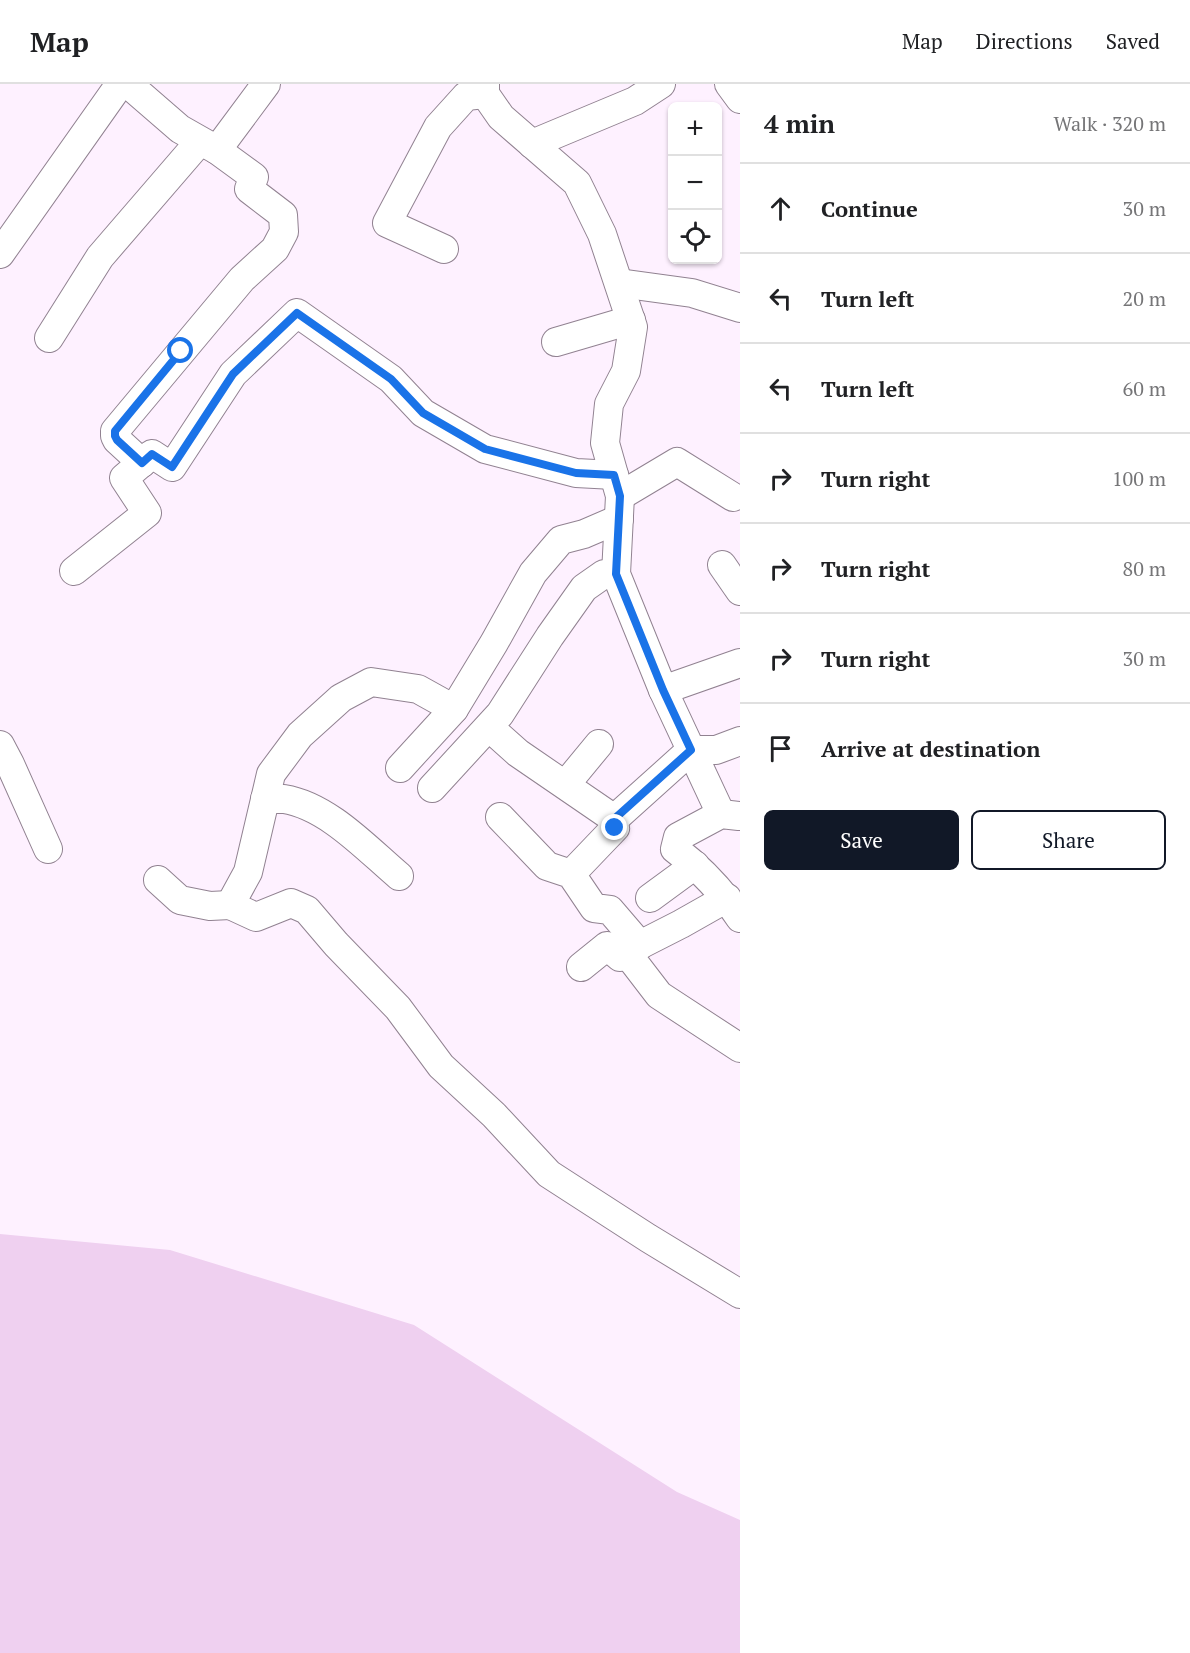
<!DOCTYPE html>
<meta charset="utf-8">
<style>
body{margin:0;font-family:"PT Serif",serif;background:#f2f2f2;color:#202124}
.controls{position:absolute;right:18px;top:18px;display:grid;overflow:hidden;border-radius:9px;box-shadow:0 2px 4px #0004}
.controls button{width:54px;height:54px;display:grid;place-items:center;padding:0;border:0;border-bottom:2px solid #e0e0e0;background:#fff;color:#202124;font:30px sans-serif}
.stop{position:absolute;width:18px;height:18px;margin:-14px;border:4px solid #1a73e8;border-radius:50%;background:#fff}
.stop.end{background:#1a73e8;border-color:#fff;box-shadow:0 2px 6px #0008}
.list{margin:0;padding:0;list-style:none}
h2{display:flex;justify-content:space-between;align-items:center;height:78px;margin:0;padding:0 24px;font-size:26px}
h2 small{font-size:20px;font-weight:400;color:#757577}
.list li{display:grid;grid-template-columns:39px 1fr auto;gap:18px;align-items:center;box-sizing:border-box;height:90px;padding:0 24px;border-top:2px solid #e0e0e0}
.list b{display:block;font-size:22px;white-space:nowrap}
.list em{font-size:20px;font-style:normal;color:#757577}
.actions{display:flex;gap:12px;padding:18px 24px}
.actions a{flex:1;padding:14px 0;border:2px solid #111827;border-radius:9px;text-align:center;font-size:21px;color:#111827}
.actions .main{background:#111827;color:#fff}
.icon{flex:none;width:33px;height:33px;fill:none;stroke:currentColor;stroke-width:2;stroke-linecap:round;stroke-linejoin:round}
.map{position:relative;flex:none;width:740px;height:1569px;overflow:hidden}
header{display:flex;align-items:center;gap:36px;box-sizing:border-box;height:84px;padding:0 30px;background:#fff;border-bottom:2px solid #e0e0e0}
header strong{font-size:28px}
nav{display:flex;gap:33px;margin-inline-start:auto;font-size:21px}
main{display:flex}
aside{flex:1;background:#fff}
.map>svg:first-child{display:block}
.green{fill:#efd0f0}
.lines{fill:none;stroke-linecap:round;stroke-linejoin:round}
.street-casing{stroke:#918291;stroke-width:30}
.street{stroke:#fff;stroke-width:28}
.route{stroke:#1a73e8;stroke-width:8}
</style>
<header>
<strong>Map</strong>
<nav><a>Map</a><a>Directions</a><a>Saved</a></nav>
</header>
<main>
<div class="map">
<svg width="740" height="1569" viewBox="0 0 740 1569">
<rect width="100%" height="100%" fill="#fef1ff"/>
<polygon class="green" points="0,1150 170,1166 414,1241 677,1408 740,1436 740,1569 0,1569"/>
<g class="lines">
<g class="street-casing">
<g id="street">
<polyline points="128,0 180,45 217,66 254,93 249,105 283,131 284,148 275,165 242,195 115,347 115,352 117,356 142,379"/>
<polyline points="485,0 485,10 501,33 577,99 602,150 633,243 626,287 609,320 605,359 620,412 616,490 663,606 721,730"/>
<polyline points="729,0 740,15"/>
<polyline points="532,60 635,17 661,0"/>
<polyline points="217,66 266,0"/>
<polyline points="444,165 387,139 438,43 466,12 485,10"/>
<polyline points="0,170 120,0"/>
<polyline points="619,199 692,209 740,224"/>
<polyline points="49,254 100,173 200,57"/>
<polyline points="556,258 631,236"/>
<polyline points="620,412 677,378 733,413"/>
<polyline points="722,481 740,507"/>
<polyline points="74,487 147,429 124,394 152,370 172,383 233,290 297,229 391,295 423,329 485,365 576,389 614,391"/>
<polyline points="663,606 740,579"/>
<polyline points="454,625 418,605 371,598 341,614 300,651 271,690 248,788 230,821 256,833 291,819 307,826 336,860 398,924 441,982 494,1031 549,1090 648,1154 740,1210"/>
<polyline points="489,643 518,669 610,732 615,744 571,790"/>
<polyline points="0,661 10,680 48,765"/>
<polyline points="400,684 454,625 494,559 533,489 561,456 584,450 619,435"/>
<polyline points="566,700 599,660"/>
<polyline points="432,704 500,630 550,552 584,504 604,490 616,490"/>
<path d="M265,715C271,715 278,715 284,715C328,722 367,765 399,792"/>
<path d="M739,732L721,730L678,753L675,765C701,785 722,807 740,834"/>
<polyline points="500,733 547,782 571,790 594,824 610,826 640,861"/>
<polyline points="612,737 691,666 716,666 740,657"/>
<polyline points="158,796 180,816 210,822 230,821"/>
<polyline points="650,814 695,781"/>
<polyline points="626,868 659,911 740,964"/>
<polyline points="581,883 607,862 620,873 626,868 681,840 727,814"/>
</g>
</g>
<use href="#street" class="street"/>
</g>
<g class="lines">
<polyline class="route" points="181,267 115,347 115,352 117,356 142,379 152,370 172,383 233,290 297,229 391,295 423,329 485,365 576,389 614,391 620,412 616,490 663,606 691,666 612,737 615,744"/>
</g>
</svg>
<div class="controls">
<button>+</button>
<button>−</button>
<button><svg class="icon" aria-label="locate" viewBox="0 0 24 24"><circle cx="12" cy="12" r="6"/><path d="M12 2v4M12 18v4M2 12h4M18 12h4"/></svg></button>
</div>
<div class="stop" style="left:181px;top:267px"></div>
<div class="stop end" style="left:615px;top:744px"></div>
</div>
<aside>
<h2>4 min<small>Walk · 320 m</small></h2>
<ul class="list">
<li><svg class="icon" aria-label="ahead" viewBox="0 0 24 24"><path d="M12 20V5M6 11l6-6 6 6"/></svg><div><b>Continue</b></div><em>30 m</em></li>
<li><svg class="icon" aria-label="left" viewBox="0 0 24 24"><path d="M17 20v-9H6M10 6l-5 5 5 5"/></svg><div><b>Turn left</b></div><em>20 m</em></li>
<li><svg class="icon" aria-label="left" viewBox="0 0 24 24"><path d="M17 20v-9H6M10 6l-5 5 5 5"/></svg><div><b>Turn left</b></div><em>60 m</em></li>
<li><svg class="icon" aria-label="right" viewBox="0 0 24 24"><path d="M7 20v-9h11M14 6l5 5-5 5"/></svg><div><b>Turn right</b></div><em>100 m</em></li>
<li><svg class="icon" aria-label="right" viewBox="0 0 24 24"><path d="M7 20v-9h11M14 6l5 5-5 5"/></svg><div><b>Turn right</b></div><em>80 m</em></li>
<li><svg class="icon" aria-label="right" viewBox="0 0 24 24"><path d="M7 20v-9h11M14 6l5 5-5 5"/></svg><div><b>Turn right</b></div><em>30 m</em></li>
<li><svg class="icon" aria-label="arrive" viewBox="0 0 24 24"><path d="M6 21V4h12l-3 4 3 4H6"/></svg><div><b>Arrive at destination</b></div></li>
</ul>
<div class="actions"><a class="main">Save</a><a>Share</a></div>
</aside>
</main>
